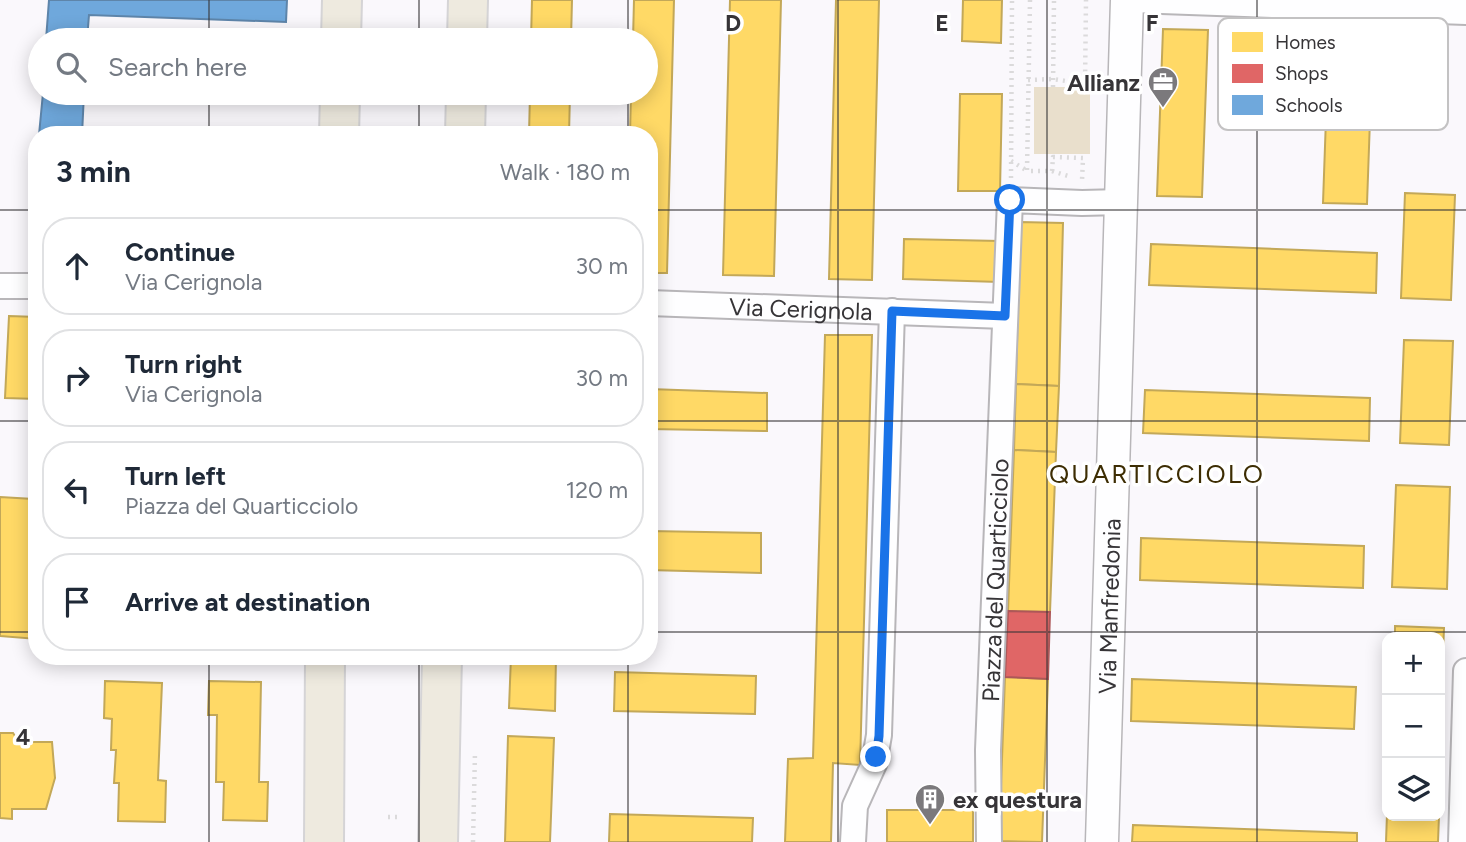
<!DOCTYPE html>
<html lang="en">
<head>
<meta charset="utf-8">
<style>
  :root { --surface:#fff; --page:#f2f2f3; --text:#1f2937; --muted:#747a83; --line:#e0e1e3 }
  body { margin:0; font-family:Figtree,sans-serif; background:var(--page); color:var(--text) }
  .controls { position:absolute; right:21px; bottom:21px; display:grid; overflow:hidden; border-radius:14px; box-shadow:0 4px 18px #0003 }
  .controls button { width:63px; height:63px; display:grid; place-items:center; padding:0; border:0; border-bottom:2px solid var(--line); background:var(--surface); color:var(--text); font:35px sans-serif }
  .stop { position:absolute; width:21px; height:21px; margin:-16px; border:5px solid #1a73e8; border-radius:50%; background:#fff }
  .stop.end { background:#1a73e8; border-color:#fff; box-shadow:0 2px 7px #0008 }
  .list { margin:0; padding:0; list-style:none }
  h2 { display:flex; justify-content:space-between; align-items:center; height:91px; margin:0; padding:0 28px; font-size:30px }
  h2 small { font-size:23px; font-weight:400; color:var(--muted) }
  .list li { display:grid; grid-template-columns:46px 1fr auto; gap:21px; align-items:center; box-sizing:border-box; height:98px; margin:0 14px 14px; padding:0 14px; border:2px solid var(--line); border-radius:28px }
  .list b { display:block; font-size:26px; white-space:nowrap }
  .list p { margin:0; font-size:23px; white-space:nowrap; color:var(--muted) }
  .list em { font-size:23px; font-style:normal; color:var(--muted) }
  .icon { flex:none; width:38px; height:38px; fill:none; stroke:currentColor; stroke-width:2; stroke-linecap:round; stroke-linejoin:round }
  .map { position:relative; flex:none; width:1466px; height:842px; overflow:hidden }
  .search { position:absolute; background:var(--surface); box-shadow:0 4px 18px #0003; left:28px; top:28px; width:630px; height:77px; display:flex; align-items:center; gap:18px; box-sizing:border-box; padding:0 24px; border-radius:38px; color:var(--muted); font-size:26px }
  .panel { position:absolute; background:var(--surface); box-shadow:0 4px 18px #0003; left:28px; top:126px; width:630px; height:539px; border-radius:28px }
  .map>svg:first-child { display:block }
</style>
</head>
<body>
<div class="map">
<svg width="1466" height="842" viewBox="0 0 1466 842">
  <rect width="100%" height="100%" fill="#faf8fc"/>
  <rect fill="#e9dfcc" x="1034" y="87" width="56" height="67"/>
  <g fill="#ffd966" stroke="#c3a858" stroke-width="2">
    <path d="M532 0H572L571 40H531Z"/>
    <path d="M634 0H674L667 273H649V135H630L631 93H646V40H633Z"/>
    <path d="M730 0H781L774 276 723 275Z"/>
    <path d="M836 0H879L872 280 829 279Z"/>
    <path d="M963 0H1002L1001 43 962 41Z"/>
    <path d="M1163 29 1208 30 1202 197 1157 196Z"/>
    <path d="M1329 33 1373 35 1367 204 1323 203Z"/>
    <path d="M530 93H570L569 135H529Z"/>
    <path d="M960 94H1002L1000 191H958Z"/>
    <path d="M1405 193 1455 195 1451 300 1401 298Z"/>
    <path d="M1020 222 1063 223 1059 386 1016 384Z"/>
    <path d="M904 239 1000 241 999 282 903 279Z"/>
    <path d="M1151 244 1377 253 1376 293 1149 285Z"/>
    <path d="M9 316 37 317V399L5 398Z"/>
    <path d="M825 335H872L860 765 833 763 831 842H785L788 759 813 758Z"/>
    <path d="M1404 340 1453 341 1449 445 1400 443Z"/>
    <path d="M1016 384 1059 386 1056 452 1014 450Z"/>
    <path d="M649 389 767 393V431L649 429Z"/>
    <path d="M1145 390 1370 398 1369 441 1143 433Z"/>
    <path d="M1014 450 1056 452 1050 612 1008 611Z"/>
    <path d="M1396 485 1450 487 1447 589 1392 587Z"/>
    <path d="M0 497 33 499 30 534H37V639L0 636Z"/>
    <path d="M649 531 761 533V573L649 570Z"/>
    <path d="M1141 538 1364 546 1363 588 1140 580Z"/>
    <path d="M1395 626 1444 628 1440 730V637H1395Z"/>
    <path d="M511 656H556L555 711 509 708Z"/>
    <path d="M615 672 756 676 755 714 614 711Z"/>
    <path d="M1005 677 1048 679 1042 842 999 841Z"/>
    <path d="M1132 679 1356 687 1354 729 1131 721Z"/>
    <path d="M105 681 162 683 158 780 166 781 165 822 118 821 119 783H114L116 750H111L112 719 104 718Z"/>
    <path d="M209 681 261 682 259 782H268L267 821 223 820 224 782H216L217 715H208Z"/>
    <path d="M0 733H13L19 742H52L55 778 46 809H12V819L0 818Z"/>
    <path d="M508 736 554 738 550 842H505Z"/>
    <rect x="887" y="810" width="86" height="32"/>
    <path d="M610 814 753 818 752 842H609Z"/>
    <path d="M1387 814 1439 816 1438 842H1386Z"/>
    <path d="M1133 825 1357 833V842H1132Z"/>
  </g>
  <path fill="#e06666" stroke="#ad5758" stroke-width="2" d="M1008 611 1050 612 1048 679 1005 677Z"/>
  <g fill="#6fa8dc" stroke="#5e85aa" stroke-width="2">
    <path d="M49 0H287L286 22 89 15 87 40H46Z"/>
    <path d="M43 93H84L82 135H39Z"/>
  </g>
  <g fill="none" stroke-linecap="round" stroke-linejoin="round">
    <g stroke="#b8b6b9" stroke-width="28">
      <g id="minor">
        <path d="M1134 0 1466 12"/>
        <path d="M0 286H37"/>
        <path id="s1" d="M649 303 1005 316"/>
        <path d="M853 842 855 806 874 764 879 735 892 311"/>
        <path id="s2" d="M989 842 988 750 1010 200 1082 203 1121 202"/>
        <path d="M1461 842 1466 671"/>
      </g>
    </g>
    <g stroke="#b8b6b9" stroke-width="35">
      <g id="tertiary">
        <path id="s3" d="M1102 842 1127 0"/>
      </g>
    </g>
    <g stroke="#d5d4d6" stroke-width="42">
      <g id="primary">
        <path d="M341 40 342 0"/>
        <path d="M467 40 468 0"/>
        <path d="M339 135 340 93"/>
        <path d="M465 135 466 93"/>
        <path d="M324 842 325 656"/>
        <path d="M438 842 442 656"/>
      </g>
    </g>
    <g stroke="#dbdadb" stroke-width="4.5" stroke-dasharray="2 5" stroke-linecap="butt">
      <path d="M1030 0 1027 171H1052L1053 157 1083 158 1082 181"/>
      <path d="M1028 80 1053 79 1085 84 1086 0"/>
      <path d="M1053 87 1054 0"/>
      <path d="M1011 161 1026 170"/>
      <path d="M1052 171 1068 176"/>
      <path d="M1011 178 1012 0"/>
      <path d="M388 817H397"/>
      <path d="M473 842 475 752"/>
    </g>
    <use href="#minor" stroke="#fefeff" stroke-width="24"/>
    <use href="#tertiary" stroke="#fefeff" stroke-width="32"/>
    <use href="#primary" stroke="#eeeadf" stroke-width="38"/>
  </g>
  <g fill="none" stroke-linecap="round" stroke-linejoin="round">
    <path stroke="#1a73e8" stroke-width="9" d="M876 757 879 736 892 311 1005 316 1010 200"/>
  </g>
  <path fill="none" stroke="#363437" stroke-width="2" stroke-opacity="0.55" d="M209 0V40M419 0V40M628 0V40M838 0V842M1047 0V842M1257 0V842M209 93V135M419 93V135M628 93V135M0 210H37M649 210H1466M0 421H37M649 421H1466M0 632H37M649 632H1466M209 656V842M419 656V842M628 656V842"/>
  <defs>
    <g id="office-pin" transform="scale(1.575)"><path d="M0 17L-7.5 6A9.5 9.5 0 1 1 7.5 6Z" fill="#7b797c" stroke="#fff"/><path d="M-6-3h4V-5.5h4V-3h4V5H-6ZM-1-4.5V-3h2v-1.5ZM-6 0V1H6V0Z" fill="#fff"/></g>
    <g id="building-pin" transform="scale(1.575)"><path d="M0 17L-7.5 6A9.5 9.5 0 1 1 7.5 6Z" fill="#7b797c" stroke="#fff"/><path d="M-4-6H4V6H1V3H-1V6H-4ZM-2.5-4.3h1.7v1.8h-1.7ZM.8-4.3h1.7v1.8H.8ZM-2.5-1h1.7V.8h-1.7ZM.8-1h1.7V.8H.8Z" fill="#fff"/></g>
  </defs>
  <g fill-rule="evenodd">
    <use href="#office-pin" x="1163" y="82"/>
    <use href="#building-pin" x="930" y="799"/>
  </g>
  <g text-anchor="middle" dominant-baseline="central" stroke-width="7" stroke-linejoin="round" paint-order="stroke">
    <g font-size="24" font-weight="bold" fill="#363437" stroke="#fff" text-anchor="end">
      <text x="1140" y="82">Allianz</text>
      <text x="953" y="799" text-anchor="start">ex questura</text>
    </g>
    <g font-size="24" fill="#363437" stroke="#fff">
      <text stroke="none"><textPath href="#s1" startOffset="152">Via Cerignola</textPath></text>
      <text stroke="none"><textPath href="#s2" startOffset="262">Piazza del Quarticciolo</textPath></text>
      <text stroke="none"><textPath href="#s3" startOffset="236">Via Manfredonia</textPath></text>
    </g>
    <g font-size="26" letter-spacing="2" fill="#3d2d03" stroke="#fff">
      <text x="1157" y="474">QUARTICCIOLO</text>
    </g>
  </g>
  <rect x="1218" y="18" width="230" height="112" rx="10" fill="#fff" stroke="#c3c2c3" stroke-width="2"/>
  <rect x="1232" y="32" width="31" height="20" fill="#ffd966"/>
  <rect x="1232" y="64" width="31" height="19" fill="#e06666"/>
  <rect x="1232" y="95" width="31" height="20" fill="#6fa8dc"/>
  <g font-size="19" fill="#363437">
    <text x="1275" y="49">Homes</text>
    <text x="1275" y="80">Shops</text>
    <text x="1275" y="112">Schools</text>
  </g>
  <g font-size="23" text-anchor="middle" font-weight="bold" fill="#363437" stroke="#fff" stroke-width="7" stroke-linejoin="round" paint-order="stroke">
    <text x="733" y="31">D</text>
    <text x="942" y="31">E</text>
    <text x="1152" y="31">F</text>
    <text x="23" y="745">4</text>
  </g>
</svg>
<div class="controls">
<button>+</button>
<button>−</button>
<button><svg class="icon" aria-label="layers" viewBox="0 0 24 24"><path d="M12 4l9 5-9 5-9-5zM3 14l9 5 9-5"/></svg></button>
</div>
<div class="stop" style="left:1010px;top:200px"></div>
<div class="stop end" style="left:876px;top:757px"></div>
<div class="search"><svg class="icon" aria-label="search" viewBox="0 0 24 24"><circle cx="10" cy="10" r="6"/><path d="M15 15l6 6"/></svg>Search here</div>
<section class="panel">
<h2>3 min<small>Walk · 180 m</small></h2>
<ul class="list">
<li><svg class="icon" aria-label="ahead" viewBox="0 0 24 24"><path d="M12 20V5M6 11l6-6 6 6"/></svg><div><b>Continue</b><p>Via Cerignola</p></div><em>30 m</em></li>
<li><svg class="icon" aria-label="right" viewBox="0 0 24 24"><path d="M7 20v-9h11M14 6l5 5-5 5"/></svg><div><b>Turn right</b><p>Via Cerignola</p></div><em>30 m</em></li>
<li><svg class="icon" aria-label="left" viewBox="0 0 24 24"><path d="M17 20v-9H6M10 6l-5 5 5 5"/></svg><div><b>Turn left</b><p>Piazza del Quarticciolo</p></div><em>120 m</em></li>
<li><svg class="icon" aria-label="arrive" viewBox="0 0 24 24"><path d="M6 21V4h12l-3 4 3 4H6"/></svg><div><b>Arrive at destination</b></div></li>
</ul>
</section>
</div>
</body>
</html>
